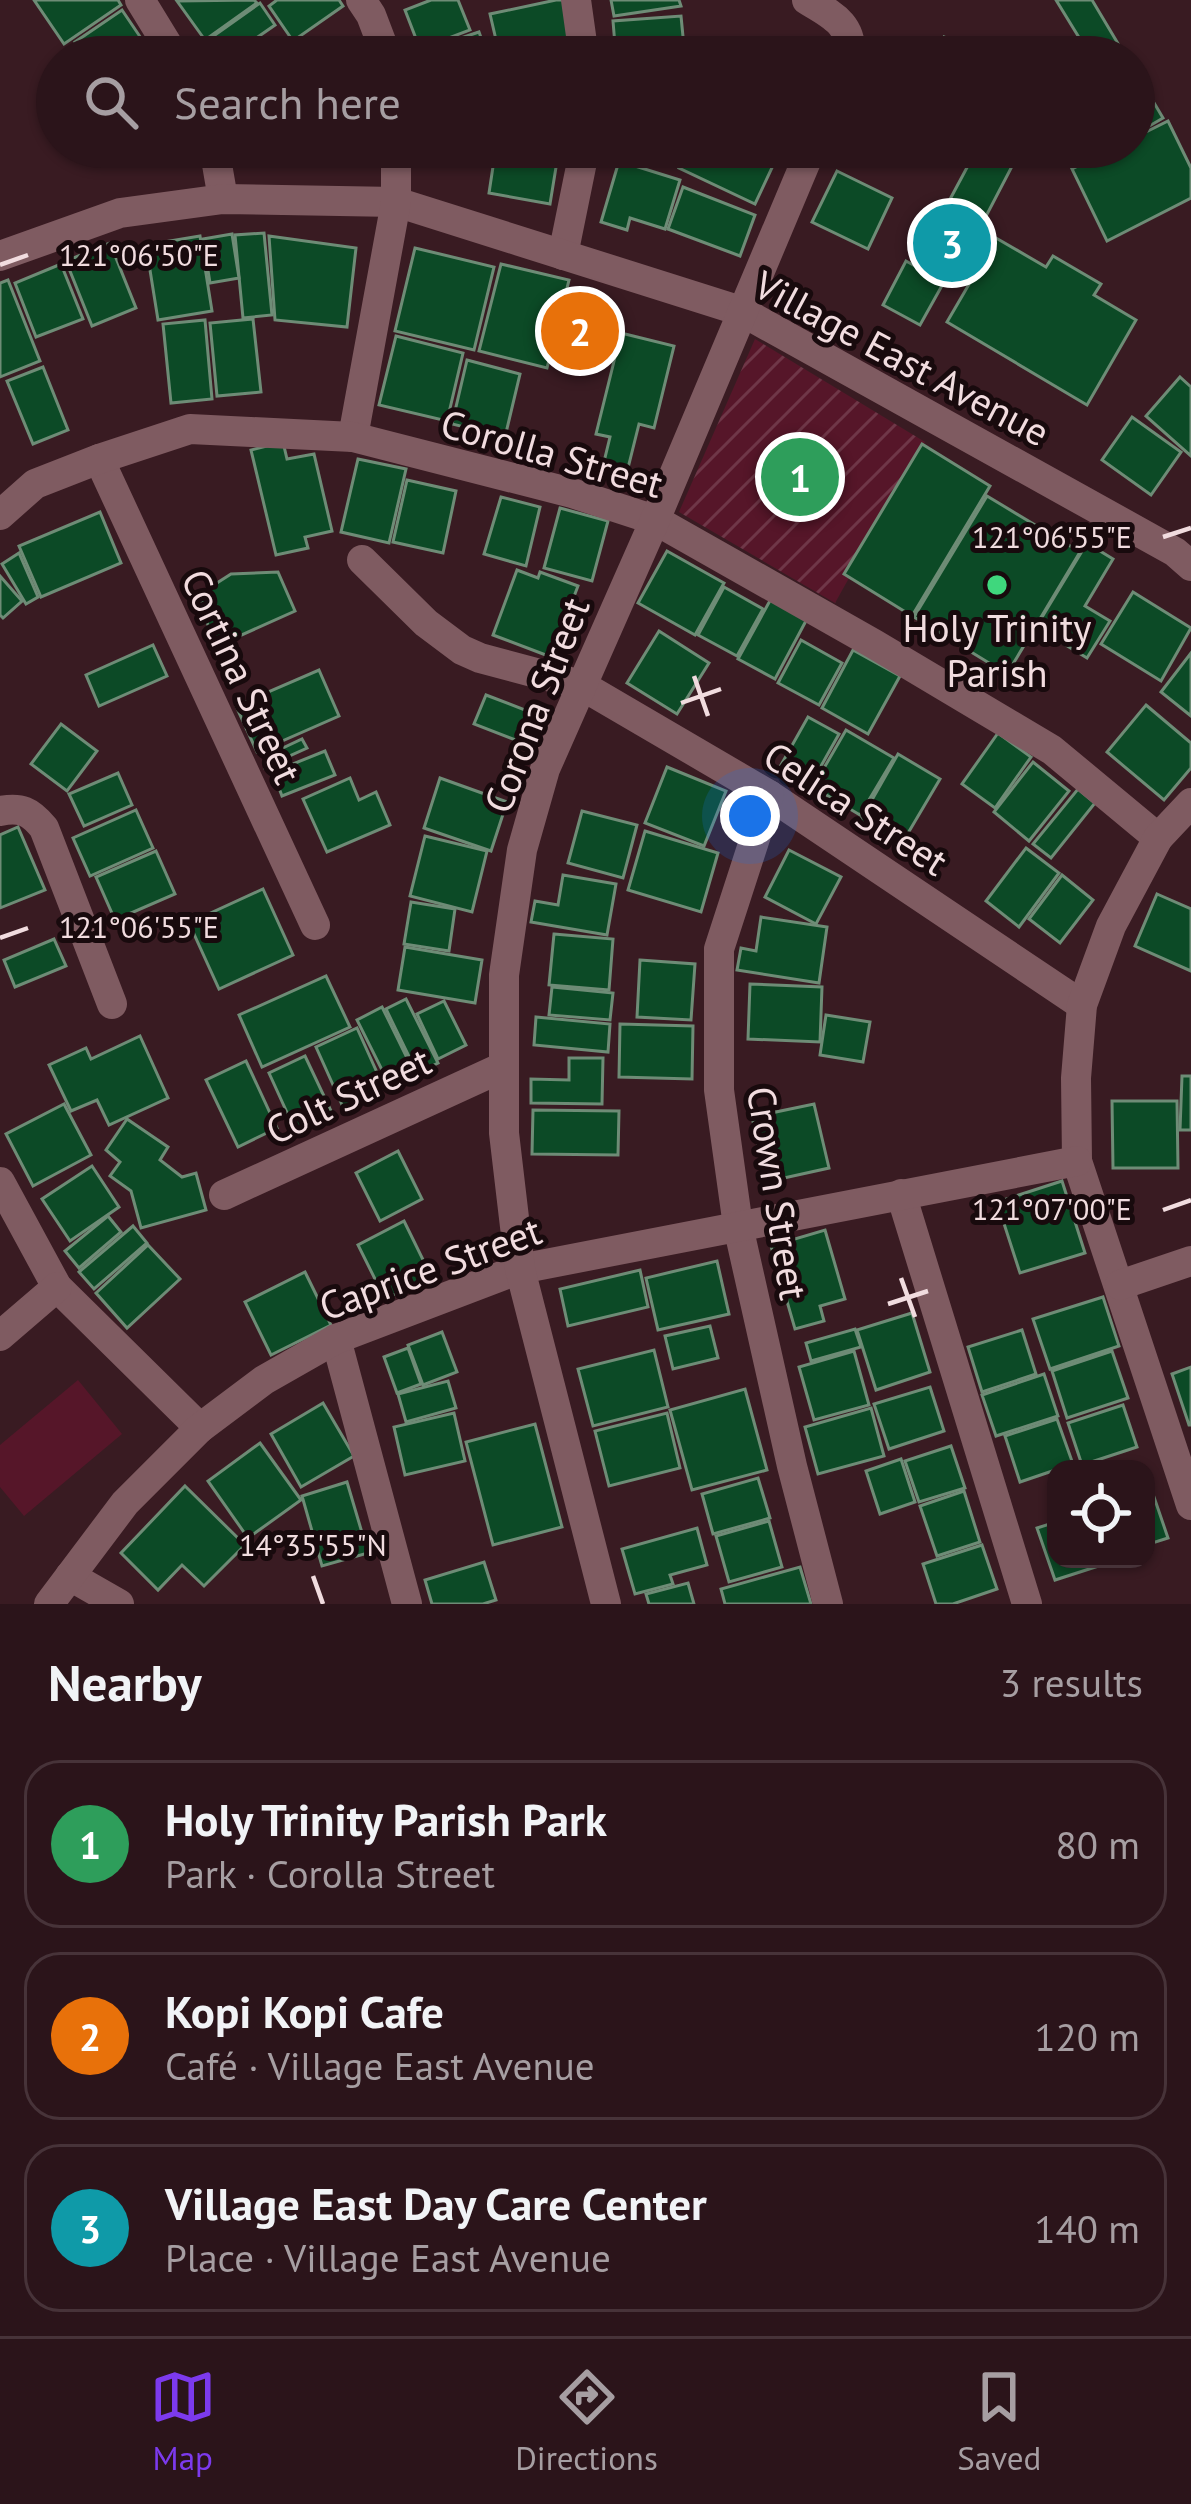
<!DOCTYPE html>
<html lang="en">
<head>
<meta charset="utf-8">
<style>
  :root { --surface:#2b141a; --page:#331d23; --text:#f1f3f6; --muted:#a69ea2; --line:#473339; --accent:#7c3aed }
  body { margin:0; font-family:"PT Sans",sans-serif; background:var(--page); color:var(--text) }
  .controls { position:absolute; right:36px; bottom:36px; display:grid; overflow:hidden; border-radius:24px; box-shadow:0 3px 9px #0004 }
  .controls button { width:108px; height:108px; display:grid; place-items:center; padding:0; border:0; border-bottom:3px solid var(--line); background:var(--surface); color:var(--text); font:60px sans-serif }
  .you { position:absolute; left:750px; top:816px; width:42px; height:42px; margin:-30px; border:9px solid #fff; border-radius:50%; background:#1a73e8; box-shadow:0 0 0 18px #1a73e833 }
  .badge { display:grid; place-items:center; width:78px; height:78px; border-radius:50%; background:var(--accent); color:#fff; font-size:39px; font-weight:700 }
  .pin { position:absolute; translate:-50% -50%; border:6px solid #fff; box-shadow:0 3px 12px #0006 }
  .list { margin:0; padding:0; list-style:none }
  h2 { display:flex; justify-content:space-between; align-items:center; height:156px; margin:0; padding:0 48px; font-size:51px }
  h2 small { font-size:39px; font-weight:400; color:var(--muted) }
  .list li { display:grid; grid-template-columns:78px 1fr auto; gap:36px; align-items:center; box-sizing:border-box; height:168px; margin:0 24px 24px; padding:0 24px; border:3px solid var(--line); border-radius:36px }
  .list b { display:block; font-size:45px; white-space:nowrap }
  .list p { margin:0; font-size:39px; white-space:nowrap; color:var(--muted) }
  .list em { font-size:39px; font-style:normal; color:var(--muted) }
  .icon { flex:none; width:66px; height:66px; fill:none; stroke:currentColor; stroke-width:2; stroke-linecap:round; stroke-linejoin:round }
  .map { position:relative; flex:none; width:1191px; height:1604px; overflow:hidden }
  .search { position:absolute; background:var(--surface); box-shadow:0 3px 9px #0004; left:36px; right:36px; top:36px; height:132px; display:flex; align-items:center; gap:30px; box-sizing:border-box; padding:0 42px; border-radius:66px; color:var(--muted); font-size:45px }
  .sheet { height:732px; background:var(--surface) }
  nav { display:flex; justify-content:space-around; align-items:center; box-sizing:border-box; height:168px; border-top:3px solid var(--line); background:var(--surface); font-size:33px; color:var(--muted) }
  nav a { display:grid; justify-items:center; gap:6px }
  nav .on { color:var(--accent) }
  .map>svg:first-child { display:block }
</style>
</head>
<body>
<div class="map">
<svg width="1191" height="1604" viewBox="0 0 1191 1604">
  <defs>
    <pattern id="garden-furrows" width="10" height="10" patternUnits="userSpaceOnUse" patternTransform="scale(3)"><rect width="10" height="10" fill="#561629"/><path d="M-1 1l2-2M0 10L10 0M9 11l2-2" fill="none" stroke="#6f3748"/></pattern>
  </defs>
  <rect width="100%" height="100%" fill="#391b22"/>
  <path fill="url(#garden-furrows)" d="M755 339 925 442 835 603 679 512Z"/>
  <path fill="#561629" d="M78 1380 122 1434 24 1516 0 1487V1445Z"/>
  <g fill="#0c4a26" stroke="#6e8c76" stroke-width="3">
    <path d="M34 0H118L121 5 64 44Z"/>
    <path d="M254 0 257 3 205 40 177 1Z"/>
    <path d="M277 0H339L343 6 293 41 269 6Z"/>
    <path d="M431 0H458L470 30 420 49 405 10Z"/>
    <path d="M556 0H565L575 46 525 57H500L490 14Z"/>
    <path d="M611 0H679L681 6 614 16Z"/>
    <path d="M1056 0H1092L1126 57H1091Z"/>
    <path d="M260 3 275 25 229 57H205L198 47Z"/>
    <path d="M122 10 145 44 126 57H85L75 42Z"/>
    <path d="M681 16 685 57H616L613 21Z"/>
    <path d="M479 32 488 57H414L413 54Z"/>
    <path d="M944 37 971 48 967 57H874L881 40 899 48 902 40 921 48 925 40 940 46Z"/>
    <path d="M1134 69 1163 118 1134 135Z"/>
    <path d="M1168 121 1191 168V198L1107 241 1072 169 1116 147H1134V138Z"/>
    <path d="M496 147 558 155 550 204 489 193Z"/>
    <path d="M690 147H755L777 157 755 204 679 168Z"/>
    <path d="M978 147H1022L983 222 948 203Z"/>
    <path d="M619 161 680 180 665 229 630 218 627 230 601 222Z"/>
    <path d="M837 171 892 198 868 249 812 222Z"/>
    <path d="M683 187 755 215 740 256 668 229Z"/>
    <path d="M951 211 979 228 952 275 924 259Z"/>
    <path d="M264 233 272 315 243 318 235 235Z"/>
    <path d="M232 234 239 278 210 283 203 239Z"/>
    <path d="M200 236 212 311 158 320 146 245Z"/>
    <path d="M269 236 356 248 347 327 275 320Z"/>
    <path d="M996 238 1046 267 1053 256 1101 284 1094 295 1136 320 1087 405 947 322Z"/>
    <path d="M110 243 136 308 92 326 66 261Z"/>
    <path d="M415 248 494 267 474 350 395 331Z"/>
    <path d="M906 261 944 282 920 325 883 305Z"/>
    <path d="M61 264 83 319 36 337 15 283Z"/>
    <path d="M501 264 569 280 547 368 479 351Z"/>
    <path d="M8 280 40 361 0 377V283Z"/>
    <path d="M567 299 588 304 573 365 552 360Z"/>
    <path d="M253 319 261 392 217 396 210 323Z"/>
    <path d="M205 320 212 399 171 403 163 324Z"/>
    <path d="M621 333 674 346 654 428 639 424 627 472 603 466 610 437 596 434Z"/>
    <path d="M396 336 463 353 447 421 379 405Z"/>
    <path d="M467 360 520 374 505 437 452 424Z"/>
    <path d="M43 367 68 430 33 444 7 381Z"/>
    <path d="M1180 377 1191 387V456L1146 416Z"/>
    <path d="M1132 417 1181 452 1151 495 1102 460Z"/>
    <path d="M283 442 287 459 314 454 332 531 305 537 308 548 276 555 251 450Z"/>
    <path d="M922 444 990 486 912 616 844 574Z"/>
    <path d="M358 459 406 469 389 543 341 532Z"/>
    <path d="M407 480 456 491 443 553 393 542Z"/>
    <path d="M987 496 1080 552 1007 674 914 617Z"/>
    <path d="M501 497 540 507 526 566 484 554Z"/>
    <path d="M560 508 608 521 592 581 544 568Z"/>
    <path d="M100 512 121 563 41 597 19 546Z"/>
    <path d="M1087 543 1113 559 1085 606 1110 621 1087 658 1036 627Z"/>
    <path d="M667 551 724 583 695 635 638 603Z"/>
    <path d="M19 553 38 597 26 604 2 564Z"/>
    <path d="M517 570 538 578 540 572 578 586 551 657 493 635Z"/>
    <path d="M278 572 295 611 217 646 200 606 206 590 231 574Z"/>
    <path d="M0 576 22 601 3 618 0 615Z"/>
    <path d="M724 587 763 609 737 656 698 635Z"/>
    <path d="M1133 592 1191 628 1161 681 1101 644Z"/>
    <path d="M772 597 808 617 775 679 738 659Z"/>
    <path d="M659 631 709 663 677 714 627 683Z"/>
    <path d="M801 640 842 663 819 705 778 683Z"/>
    <path d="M153 645 167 676 99 706 86 675Z"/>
    <path d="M853 650 900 676 868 734 822 708Z"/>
    <path d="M1191 653V716L1161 692Z"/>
    <path d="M319 670 339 716 257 752 236 706Z"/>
    <path d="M486 695 538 715 526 744 474 724Z"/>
    <path d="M1146 705 1191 743V768L1164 800 1107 752Z"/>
    <path d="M808 717 839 734 812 782 781 765Z"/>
    <path d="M61 724 97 751 67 791 31 764Z"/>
    <path d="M846 730 894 758 860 815 813 787Z"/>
    <path d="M998 733 1031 757 995 808 962 784Z"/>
    <path d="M302 739 307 748 265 767 266 756Z"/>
    <path d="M325 751 335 775 282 796 273 772Z"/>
    <path d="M898 754 940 779 901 845 860 821Z"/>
    <path d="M1033 762 1069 791 1029 841 994 812Z"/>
    <path d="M667 767 726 791 704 846 645 823Z"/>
    <path d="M118 773 132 805 84 826 69 794Z"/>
    <path d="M350 778 359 800 376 792 390 825 327 852 303 799Z"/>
    <path d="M440 778 507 802 491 851 424 828Z"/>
    <path d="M1078 789 1095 803 1051 858 1033 844Z"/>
    <path d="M136 810 153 848 90 876 73 838Z"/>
    <path d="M582 811 637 825 623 878 568 863Z"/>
    <path d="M18 827 45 890 0 908V835Z"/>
    <path d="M645 831 718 853 701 912 628 890Z"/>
    <path d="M425 836 487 851 472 912 410 896Z"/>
    <path d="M1026 848 1059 873 1019 927 986 901Z"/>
    <path d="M789 850 841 877 816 924 765 897Z"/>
    <path d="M156 851 175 894 115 920 96 877Z"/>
    <path d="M563 875 616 884 607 935 531 922 535 901 558 905Z"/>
    <path d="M1062 875 1093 900 1060 943 1029 919Z"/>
    <path d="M263 889 293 955 219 989 189 923Z"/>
    <path d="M1157 894 1191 909V971L1135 946Z"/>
    <path d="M411 902 455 909 449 951 404 944Z"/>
    <path d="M761 917 827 927 819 983 737 970 741 948 756 951Z"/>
    <path d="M554 934 613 939 609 990 549 985Z"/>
    <path d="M54 939 66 966 15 987 4 960Z"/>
    <path d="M405 947 482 960 475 1003 398 990Z"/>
    <path d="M640 960 695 964 691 1020 637 1017Z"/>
    <path d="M326 976 350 1027 262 1067 239 1015Z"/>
    <path d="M750 984 822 987 820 1042 748 1039Z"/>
    <path d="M552 987 613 993 610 1020 549 1015Z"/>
    <path d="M406 999 438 1063 417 1073 386 1009Z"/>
    <path d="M444 1001 466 1045 438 1059 417 1014Z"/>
    <path d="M382 1007 414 1072 389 1084 357 1020Z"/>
    <path d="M826 1015 870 1022 863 1062 820 1055Z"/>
    <path d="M536 1017 610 1024 608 1052 534 1045Z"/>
    <path d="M620 1024 693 1026 692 1079 619 1077Z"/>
    <path d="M357 1028 384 1088 343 1107 316 1047Z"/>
    <path d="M140 1036 168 1098 109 1125 97 1100 71 1111 49 1065 86 1048 91 1059Z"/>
    <path d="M305 1056 332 1113 295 1130 269 1073Z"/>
    <path d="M569 1058H603L602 1104 531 1103V1079L569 1080Z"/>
    <path d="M246 1061 277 1128 238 1147 206 1080Z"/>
    <path d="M1182 1076H1191V1130H1180Z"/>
    <path d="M1112 1101H1177L1178 1168H1113Z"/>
    <path d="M64 1104 91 1155 33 1186 6 1134Z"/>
    <path d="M814 1104 829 1168 766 1182 752 1117Z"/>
    <path d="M533 1110 619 1111 618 1155 532 1154Z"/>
    <path d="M127 1119 168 1147 160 1160 182 1177 196 1173 206 1210 141 1228 131 1191 110 1176 120 1162 106 1150Z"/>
    <path d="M398 1151 422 1199 380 1221 356 1173Z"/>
    <path d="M92 1166 119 1207 70 1241 42 1199Z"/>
    <path d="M1062 1181 1085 1253 1020 1273 997 1202Z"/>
    <path d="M108 1216 121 1232 79 1268 65 1251Z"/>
    <path d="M404 1221 431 1276 385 1299 358 1245Z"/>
    <path d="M133 1226 147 1243 94 1289 79 1272Z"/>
    <path d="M825 1230 845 1299 820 1306 824 1321 795 1329 771 1246Z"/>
    <path d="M148 1245 180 1279 127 1328 96 1293Z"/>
    <path d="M717 1261 729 1314 658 1330 646 1278Z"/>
    <path d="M640 1270 648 1307 568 1326 560 1289Z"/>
    <path d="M305 1272 331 1325 271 1355 245 1302Z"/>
    <path d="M1103 1297 1119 1346 1050 1369 1033 1319Z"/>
    <path d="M912 1313 930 1372 876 1390 857 1330Z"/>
    <path d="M710 1326 718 1358 673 1369 665 1336Z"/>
    <path d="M855 1329 861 1347 811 1361 806 1343Z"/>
    <path d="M1022 1330 1036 1374 982 1392 968 1347Z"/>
    <path d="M442 1332 457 1372 423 1385 408 1345Z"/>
    <path d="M408 1348 421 1384 397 1393 384 1357Z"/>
    <path d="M654 1350 668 1407 593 1426 578 1369Z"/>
    <path d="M854 1351 869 1405 814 1420 799 1367Z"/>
    <path d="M1112 1351 1128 1398 1067 1418 1052 1371Z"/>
    <path d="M1191 1367V1425H1189L1172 1374Z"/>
    <path d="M1044 1374 1058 1416 996 1436 982 1395Z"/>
    <path d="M448 1381 456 1408 406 1422 398 1394Z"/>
    <path d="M930 1387 944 1431 889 1449 874 1404Z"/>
    <path d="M745 1389 767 1470 692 1490 670 1410Z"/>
    <path d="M323 1403 354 1456 301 1487 271 1434Z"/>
    <path d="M1123 1405 1137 1447 1082 1465 1068 1423Z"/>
    <path d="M871 1408 884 1456 818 1474 805 1427Z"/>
    <path d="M454 1413 465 1461 405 1475 394 1427Z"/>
    <path d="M667 1413 680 1468 609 1486 595 1431Z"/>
    <path d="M1057 1419 1073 1464 1020 1482 1005 1436Z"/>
    <path d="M535 1424 562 1527 493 1545 466 1442Z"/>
    <path d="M260 1443 301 1500 248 1538 208 1481Z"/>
    <path d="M951 1446 965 1488 919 1502 905 1461Z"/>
    <path d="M901 1459 915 1502 880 1514 866 1471Z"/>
    <path d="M758 1478 770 1518 713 1534 702 1494Z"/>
    <path d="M347 1482 368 1553 322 1566 302 1496Z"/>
    <path d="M185 1486 245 1545 204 1586 182 1565 158 1590 121 1553Z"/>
    <path d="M964 1491 980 1542 937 1556 920 1506Z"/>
    <path d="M1154 1497 1168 1538 1146 1545V1499Z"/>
    <path d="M769 1521 782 1567 729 1582 716 1536Z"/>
    <path d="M1056 1522V1559H1110L1111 1562 1055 1580 1037 1528Z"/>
    <path d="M697 1528 707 1565 670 1575 673 1584 635 1594 622 1549Z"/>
    <path d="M982 1545 997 1589 953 1604H936L923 1564Z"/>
    <path d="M484 1562 496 1600 483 1604H432L425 1580Z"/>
    <path d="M800 1567 811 1604H725L721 1589Z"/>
    <path d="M688 1583 694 1604H649L646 1594Z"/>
  </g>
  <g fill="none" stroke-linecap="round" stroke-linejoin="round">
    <g stroke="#7f5b61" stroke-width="30">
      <path d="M140 0 175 57"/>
      <path d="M361 0 371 15 387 57"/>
      <path d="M576 0 584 57"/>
      <path d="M807 0C832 15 853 24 850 57"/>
      <path d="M214 147 223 199"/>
      <path d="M563 255 585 147"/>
      <path d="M0 256 120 213 223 199 396 202 741 311 1175 552 1191 566"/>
      <path d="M353 437 396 202V147"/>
      <path d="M99 459 315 925"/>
      <path d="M0 515 35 484 99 459 190 429 353 437 572 493 655 520 874 644 1052 750 1158 838"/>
      <path d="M362 560 426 623 462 650 480 658 581 685 769 795 1082 1005"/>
      <path d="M769 795 719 949V1090L738 1226 792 1466 828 1604"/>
      <path d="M1191 803 1158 838 1111 926 1082 1005 1076 1078 1077 1161 1191 1505"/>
      <path d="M0 811C21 807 30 811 44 828L112 1004"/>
      <path d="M0 1182 57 1287 200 1428"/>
      <path d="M901 1194 1027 1604"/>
      <path d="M224 1195 503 1067"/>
      <path d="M1120 1285 1191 1261"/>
      <path d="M0 1336 57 1287"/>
      <path d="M336 1339 407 1604"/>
      <path d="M70 1576 119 1604"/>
      <path d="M49 1604 125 1503 200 1428 264 1380 336 1339 520 1269 1077 1161"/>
      <path d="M606 1604 520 1269 504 1133V975L522 850 545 769 655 520 812 147"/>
    </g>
  </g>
  <path fill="none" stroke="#f1dcdf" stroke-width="4.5" d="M0 265 28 255M1163 537 1191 528M694 676 708 716M681 703 721 689M0 938 28 928M1163 1210 1191 1200M901 1278 915 1317M888 1304 928 1291M313 1576 323 1604"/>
  <circle fill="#3fd77d" stroke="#180a0d" stroke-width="4.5" cx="997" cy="585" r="12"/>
  <g text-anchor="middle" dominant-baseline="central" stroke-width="10" stroke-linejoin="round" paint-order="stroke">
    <g font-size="39" fill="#f1dcdf" stroke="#180a0d">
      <text transform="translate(902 358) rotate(28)">Village East Avenue</text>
      <text transform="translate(552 453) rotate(16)">Corolla Street</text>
      <text transform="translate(242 676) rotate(65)">Cortina Street</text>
      <text transform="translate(536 705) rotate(-69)">Corona Street</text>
      <text transform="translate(856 808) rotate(33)">Celica Street</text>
      <text transform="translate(348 1095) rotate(-25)">Colt Street</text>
      <text transform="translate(778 1193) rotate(81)">Crown Street</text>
      <text transform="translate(430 1268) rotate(-20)">Caprice Street</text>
    </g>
    <g font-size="39" fill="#f1dcdf" stroke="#180a0d">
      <text x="997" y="627">Holy Trinity<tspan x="997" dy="45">Parish</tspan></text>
    </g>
  </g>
  <g font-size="30" text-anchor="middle" fill="#f1dcdf" stroke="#180a0d" stroke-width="10" stroke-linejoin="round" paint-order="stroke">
    <text x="139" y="266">121°06'50"E</text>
    <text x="1052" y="548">121°06'55"E</text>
    <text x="139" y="938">121°06'55"E</text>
    <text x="1052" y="1220">121°07'00"E</text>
    <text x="313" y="1556">14°35'55"N</text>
  </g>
</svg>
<div class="controls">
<button><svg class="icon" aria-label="locate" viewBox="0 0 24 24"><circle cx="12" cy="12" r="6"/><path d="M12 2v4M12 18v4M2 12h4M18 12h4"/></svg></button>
</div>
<div class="you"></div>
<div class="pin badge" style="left:800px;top:477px;background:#2e9e5b">1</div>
<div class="pin badge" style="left:580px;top:331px;background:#e8710a">2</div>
<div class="pin badge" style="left:952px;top:243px;background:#0f9aa8">3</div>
<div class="search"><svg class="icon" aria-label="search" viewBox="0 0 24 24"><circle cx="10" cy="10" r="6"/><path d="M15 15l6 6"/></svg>Search here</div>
</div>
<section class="sheet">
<h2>Nearby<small>3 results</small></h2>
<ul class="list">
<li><span class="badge" style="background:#2e9e5b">1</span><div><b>Holy Trinity Parish Park</b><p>Park · Corolla Street</p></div><em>80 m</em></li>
<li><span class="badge" style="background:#e8710a">2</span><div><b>Kopi Kopi Cafe</b><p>Café · Village East Avenue</p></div><em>120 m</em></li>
<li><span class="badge" style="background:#0f9aa8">3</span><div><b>Village East Day Care Center</b><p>Place · Village East Avenue</p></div><em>140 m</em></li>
</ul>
</section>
<nav>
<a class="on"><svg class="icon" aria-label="map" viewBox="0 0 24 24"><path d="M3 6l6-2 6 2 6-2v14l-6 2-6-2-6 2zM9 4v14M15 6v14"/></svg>Map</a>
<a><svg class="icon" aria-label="directions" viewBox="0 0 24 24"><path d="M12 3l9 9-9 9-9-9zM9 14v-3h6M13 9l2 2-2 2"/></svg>Directions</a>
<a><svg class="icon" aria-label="saved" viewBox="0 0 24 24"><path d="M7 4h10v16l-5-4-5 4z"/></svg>Saved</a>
</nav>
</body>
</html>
